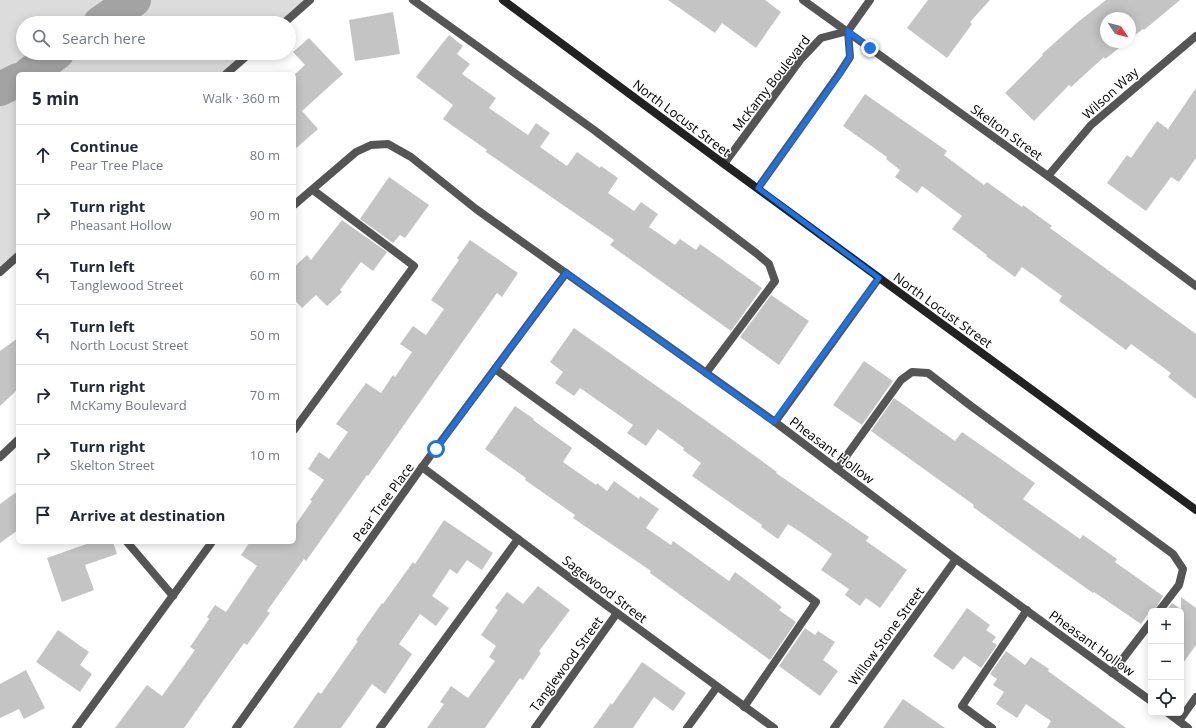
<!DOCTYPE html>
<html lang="en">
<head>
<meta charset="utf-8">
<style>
  :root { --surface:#fff; --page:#f2f2f3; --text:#1f2937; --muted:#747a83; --line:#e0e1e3 }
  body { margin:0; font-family:"Open Sans",sans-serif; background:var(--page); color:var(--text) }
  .controls { position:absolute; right:12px; bottom:12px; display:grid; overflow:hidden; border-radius:6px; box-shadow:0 2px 10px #0003 }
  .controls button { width:36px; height:36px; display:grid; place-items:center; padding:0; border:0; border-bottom:1px solid var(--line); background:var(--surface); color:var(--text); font:20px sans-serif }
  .compass { position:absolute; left:1100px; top:12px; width:36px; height:36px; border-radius:50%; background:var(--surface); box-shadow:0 2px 10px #0003; rotate:125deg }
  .stop { position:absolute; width:12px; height:12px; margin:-9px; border:3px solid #1a73e8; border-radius:50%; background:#fff }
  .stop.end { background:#1a73e8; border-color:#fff; box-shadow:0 1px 4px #0008 }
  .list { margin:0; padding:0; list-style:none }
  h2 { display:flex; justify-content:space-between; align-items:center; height:52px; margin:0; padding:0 16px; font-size:17px }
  h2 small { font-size:13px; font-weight:400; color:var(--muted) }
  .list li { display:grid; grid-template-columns:26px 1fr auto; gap:12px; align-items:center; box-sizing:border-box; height:60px; padding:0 16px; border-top:1px solid var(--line) }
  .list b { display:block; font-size:15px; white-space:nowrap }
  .list p { margin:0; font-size:13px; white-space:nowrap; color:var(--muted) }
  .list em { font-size:13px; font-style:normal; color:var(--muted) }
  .icon { flex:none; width:22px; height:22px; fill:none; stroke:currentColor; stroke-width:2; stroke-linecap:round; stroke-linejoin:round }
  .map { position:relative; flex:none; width:1196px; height:728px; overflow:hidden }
  .search { position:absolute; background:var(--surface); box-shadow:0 2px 10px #0003; left:16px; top:16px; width:280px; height:44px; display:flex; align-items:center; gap:10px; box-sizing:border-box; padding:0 14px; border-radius:22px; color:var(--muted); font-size:15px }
  .panel { position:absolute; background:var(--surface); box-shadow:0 2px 10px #0003; left:16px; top:72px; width:280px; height:472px; border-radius:6px }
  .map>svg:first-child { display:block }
</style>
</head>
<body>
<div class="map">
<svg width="1196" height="728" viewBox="0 0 1196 728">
  <rect width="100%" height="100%" fill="#fff"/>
  <path fill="#dcdcdc" d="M0 0H308L281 23H23V53H247L222 74H18V251L0 266Z"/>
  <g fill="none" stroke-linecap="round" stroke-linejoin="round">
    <g stroke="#a3a3a3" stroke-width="34">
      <path d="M100 23 134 0"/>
      <path d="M29 74 57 53"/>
      <path d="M0 89 18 80"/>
    </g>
  </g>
  <g fill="#c4c4c4">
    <path d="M668 0H765L781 12 756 48 722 23 715 33Z"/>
    <path d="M928 0H990L970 22 972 24 947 58 907 28Z"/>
    <path d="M1106 0H1180L1144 30 1143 29 1130 39V18H1106V42H1127L1105 59 1104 57 1071 87 1069 85 1034 121 1005 93 1043 55 1042 54 1078 22Z"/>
    <path d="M393 12 400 54 355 61 349 20Z"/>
    <path d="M449 35 463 46 457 54 470 64 462 74 496 98 489 108 528 135 536 123 550 133 540 147 567 166 577 152 600 168 601 166 618 178 608 193 634 211 641 202 658 214 649 227 675 245 680 239 696 250 700 244 762 288 731 331 610 245 614 240 486 152 487 150 443 119 453 105 416 77Z"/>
    <path d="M309 38 343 74 302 111 318 129 294 150V75L305 65 293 52Z"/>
    <path d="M1196 88V158L1179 182 1171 177 1146 211 1107 183 1127 155 1131 158 1157 121 1168 129Z"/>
    <path d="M865 94 947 151 944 155 984 185 987 182 1022 207 1023 205 1052 226 1050 228 1196 334V399L1168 377 1171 373 1131 344 1126 350 1059 301 1062 296 1022 267 1015 277 986 256 987 255 952 229 962 216 922 186 917 193 895 177 900 170 886 159 887 157 843 126Z"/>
    <path d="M389 177 429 205 405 238 400 235 393 243 360 219Z"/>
    <path d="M342 220 387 252 373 271 361 262 340 290 342 292 327 306 316 295 302 308 294 299V267L307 255 311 260Z"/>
    <path d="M470 240 518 273 502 297 497 293 368 476 367 475 306 561 304 559 267 611 270 613 247 645 244 643 184 728H115L147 685 162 696 195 650 190 647 209 619 207 617 215 605 226 612 257 566 241 555 250 542H294V527L312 501 310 500 324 480 308 469 319 452 329 459 348 432 336 424 366 383 381 393 393 375 395 377 412 352 400 344 413 326 426 335 444 309 431 300 459 260 457 258Z"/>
    <path d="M771 295 809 321 779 365 740 337Z"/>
    <path d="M574 328 705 420 777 472 776 473 869 537 866 541 907 570 880 608 866 598 860 606 845 595 849 589 821 570 832 554 805 535 788 524 778 539 761 527 762 525 692 476 701 463 683 450 684 448 658 429 646 446 627 433 633 425 580 388 574 396 555 383 563 372 550 362Z"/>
    <path d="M18 338V389L0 406V351Z"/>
    <path d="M864 361 893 381 862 425 833 405Z"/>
    <path d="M894 398 955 441 962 432 1035 483 1023 499 1080 539 1083 535 1117 559 1115 562 1163 596 1154 611H1150L1141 624 1094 592 1093 593 1059 569 973 507 974 505 871 431Z"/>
    <path d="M515 406 534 419 533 420 572 448 563 462 596 485 597 483 607 491 614 481 639 499 640 496 659 509 646 528 671 545 673 541 729 581 735 572 782 607 779 610 796 622 770 660 650 573 651 571 573 518 575 515 525 480 526 478 485 449Z"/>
    <path d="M18 491V530L0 543V504Z"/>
    <path d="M444 520 493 553 482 570 467 560 457 574 450 569 432 596 449 608 436 626 420 614 399 644 412 654 385 694 372 684 341 728H293L318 692 321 694 358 641 356 640 382 603 383 604 413 562 415 564Z"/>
    <path d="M92 542H113L117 554 85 565 94 590 62 602 47 558Z"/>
    <path d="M538 586 570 610 539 651 541 653 523 680 520 678 485 728H427L444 704 440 702 451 686 468 698 495 661 489 657 496 646 481 635 498 610 495 608 507 592 523 604Z"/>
    <path d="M1181 597 1196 608V645L1181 666V611H1166L1172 603 1181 609Z"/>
    <path d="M967 608 990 625 986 630 996 637 992 642 997 645 981 668 964 656 953 670 933 656Z"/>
    <path d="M805 628 815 635 818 631 835 642 823 660 838 671 820 696 779 666Z"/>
    <path d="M58 630 89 652 80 665 92 674 80 692 36 662Z"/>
    <path d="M1006 651 1025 665 1031 657 1049 669 1048 671 1126 728H1047L1051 721 1026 704 1017 718 996 704 1004 692 993 685 997 679 990 674Z"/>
    <path d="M642 662 686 693 673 711 654 697 633 728H593L611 703 612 705Z"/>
    <path d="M26 670 45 708 24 719 19 709 0 718V684Z"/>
    <path d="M903 699 945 728H883Z"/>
  </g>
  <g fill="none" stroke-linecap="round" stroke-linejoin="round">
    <g stroke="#555" stroke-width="8">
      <path d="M413 0 594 130 756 253 769 264 775 281 706 373"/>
      <path d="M284 23 310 0"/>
      <path d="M226 74 250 53"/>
      <path d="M0 272 18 256"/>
      <path d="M495 369 816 602 744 707"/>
      <path d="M294 430 414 266 313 190"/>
      <path d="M837 469 901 380 912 372 928 373 971 406 1173 554 1183 569 1179 585 1159 611"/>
      <path d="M127 542 173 596"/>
      <path d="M1112 673 1151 622"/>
      <path d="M76 728 212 542"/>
      <path d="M380 728 518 539"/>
      <path d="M687 728 717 687"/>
      <path d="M992 728 962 706 1027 610"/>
    </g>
    <g stroke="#555" stroke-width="8">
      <path d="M803 0 1048 176 1196 286"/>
      <path d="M724 164 801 59 821 38 848 31 870 0"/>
      <path d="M1048 176 1091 125 1196 36"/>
      <path d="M758 188 839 74 850 57 848 31"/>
      <path d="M294 205 356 152 371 145 388 144 411 157 476 209 775 422 956 559 1151 701"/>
      <path d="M775 422 879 278"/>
      <path d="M0 457 18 440"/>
      <path d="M422 467 602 602 774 728"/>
      <path d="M1168 713 1188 728"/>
      <path d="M1179 721 1196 697"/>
      <path d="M236 728 422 467 566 273"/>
      <path d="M535 728 617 613"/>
      <path d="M834 728 956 559"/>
    </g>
    <path stroke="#222" stroke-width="8" d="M503 0 724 164 1196 510"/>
  </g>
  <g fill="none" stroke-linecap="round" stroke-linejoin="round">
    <path stroke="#1a73e8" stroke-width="5" d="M436 449 566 273 774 422 879 278 758 188 840 74 850 57 848 31 870 48"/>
  </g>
  <g text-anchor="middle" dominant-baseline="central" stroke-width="3" stroke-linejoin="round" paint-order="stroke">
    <g font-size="13" fill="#000" stroke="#fff">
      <text transform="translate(771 83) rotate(-52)">McKamy Boulevard</text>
      <text transform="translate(1110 93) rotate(-42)">Wilson Way</text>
      <text transform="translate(682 118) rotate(37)">North Locust Street</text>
      <text transform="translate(1007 132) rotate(36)">Skelton Street</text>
      <text transform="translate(943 310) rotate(36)">North Locust Street</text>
      <text transform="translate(832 450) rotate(37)">Pheasant Hollow</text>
      <text transform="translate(383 502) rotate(-54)">Pear Tree Place</text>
      <text transform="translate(605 589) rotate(37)">Sagewood Street</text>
      <text transform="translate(886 636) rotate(-54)">Willow Stone Street</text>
      <text transform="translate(1092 643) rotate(36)">Pheasant Hollow</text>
      <text transform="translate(566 664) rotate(-54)">Tanglewood Street</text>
    </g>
  </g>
</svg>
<div class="controls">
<button>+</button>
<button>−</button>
<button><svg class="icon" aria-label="locate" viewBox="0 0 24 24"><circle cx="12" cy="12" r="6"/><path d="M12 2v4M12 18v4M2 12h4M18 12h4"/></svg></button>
</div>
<svg class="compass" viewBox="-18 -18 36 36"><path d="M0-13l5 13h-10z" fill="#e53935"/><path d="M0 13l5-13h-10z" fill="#747a83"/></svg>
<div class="stop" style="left:436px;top:449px"></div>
<div class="stop end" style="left:870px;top:48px"></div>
<div class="search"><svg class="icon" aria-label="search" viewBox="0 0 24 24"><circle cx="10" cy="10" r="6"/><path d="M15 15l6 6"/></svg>Search here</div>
<section class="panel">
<h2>5 min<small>Walk · 360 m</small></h2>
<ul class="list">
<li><svg class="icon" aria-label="ahead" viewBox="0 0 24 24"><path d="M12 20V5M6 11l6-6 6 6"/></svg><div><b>Continue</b><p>Pear Tree Place</p></div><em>80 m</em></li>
<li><svg class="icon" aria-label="right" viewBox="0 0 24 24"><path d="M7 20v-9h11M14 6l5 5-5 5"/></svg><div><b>Turn right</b><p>Pheasant Hollow</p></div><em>90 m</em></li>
<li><svg class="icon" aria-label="left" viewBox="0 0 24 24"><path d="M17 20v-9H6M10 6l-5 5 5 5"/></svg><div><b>Turn left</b><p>Tanglewood Street</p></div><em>60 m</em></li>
<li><svg class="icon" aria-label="left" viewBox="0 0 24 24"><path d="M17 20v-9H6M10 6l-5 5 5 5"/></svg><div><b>Turn left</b><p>North Locust Street</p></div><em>50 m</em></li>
<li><svg class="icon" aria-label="right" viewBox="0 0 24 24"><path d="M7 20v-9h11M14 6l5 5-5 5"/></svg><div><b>Turn right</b><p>McKamy Boulevard</p></div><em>70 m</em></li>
<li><svg class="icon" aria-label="right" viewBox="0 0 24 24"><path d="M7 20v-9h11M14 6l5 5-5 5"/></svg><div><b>Turn right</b><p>Skelton Street</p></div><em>10 m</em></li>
<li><svg class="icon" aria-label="arrive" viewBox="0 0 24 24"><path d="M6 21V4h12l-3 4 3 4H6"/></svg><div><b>Arrive at destination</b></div></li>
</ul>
</section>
</div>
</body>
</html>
